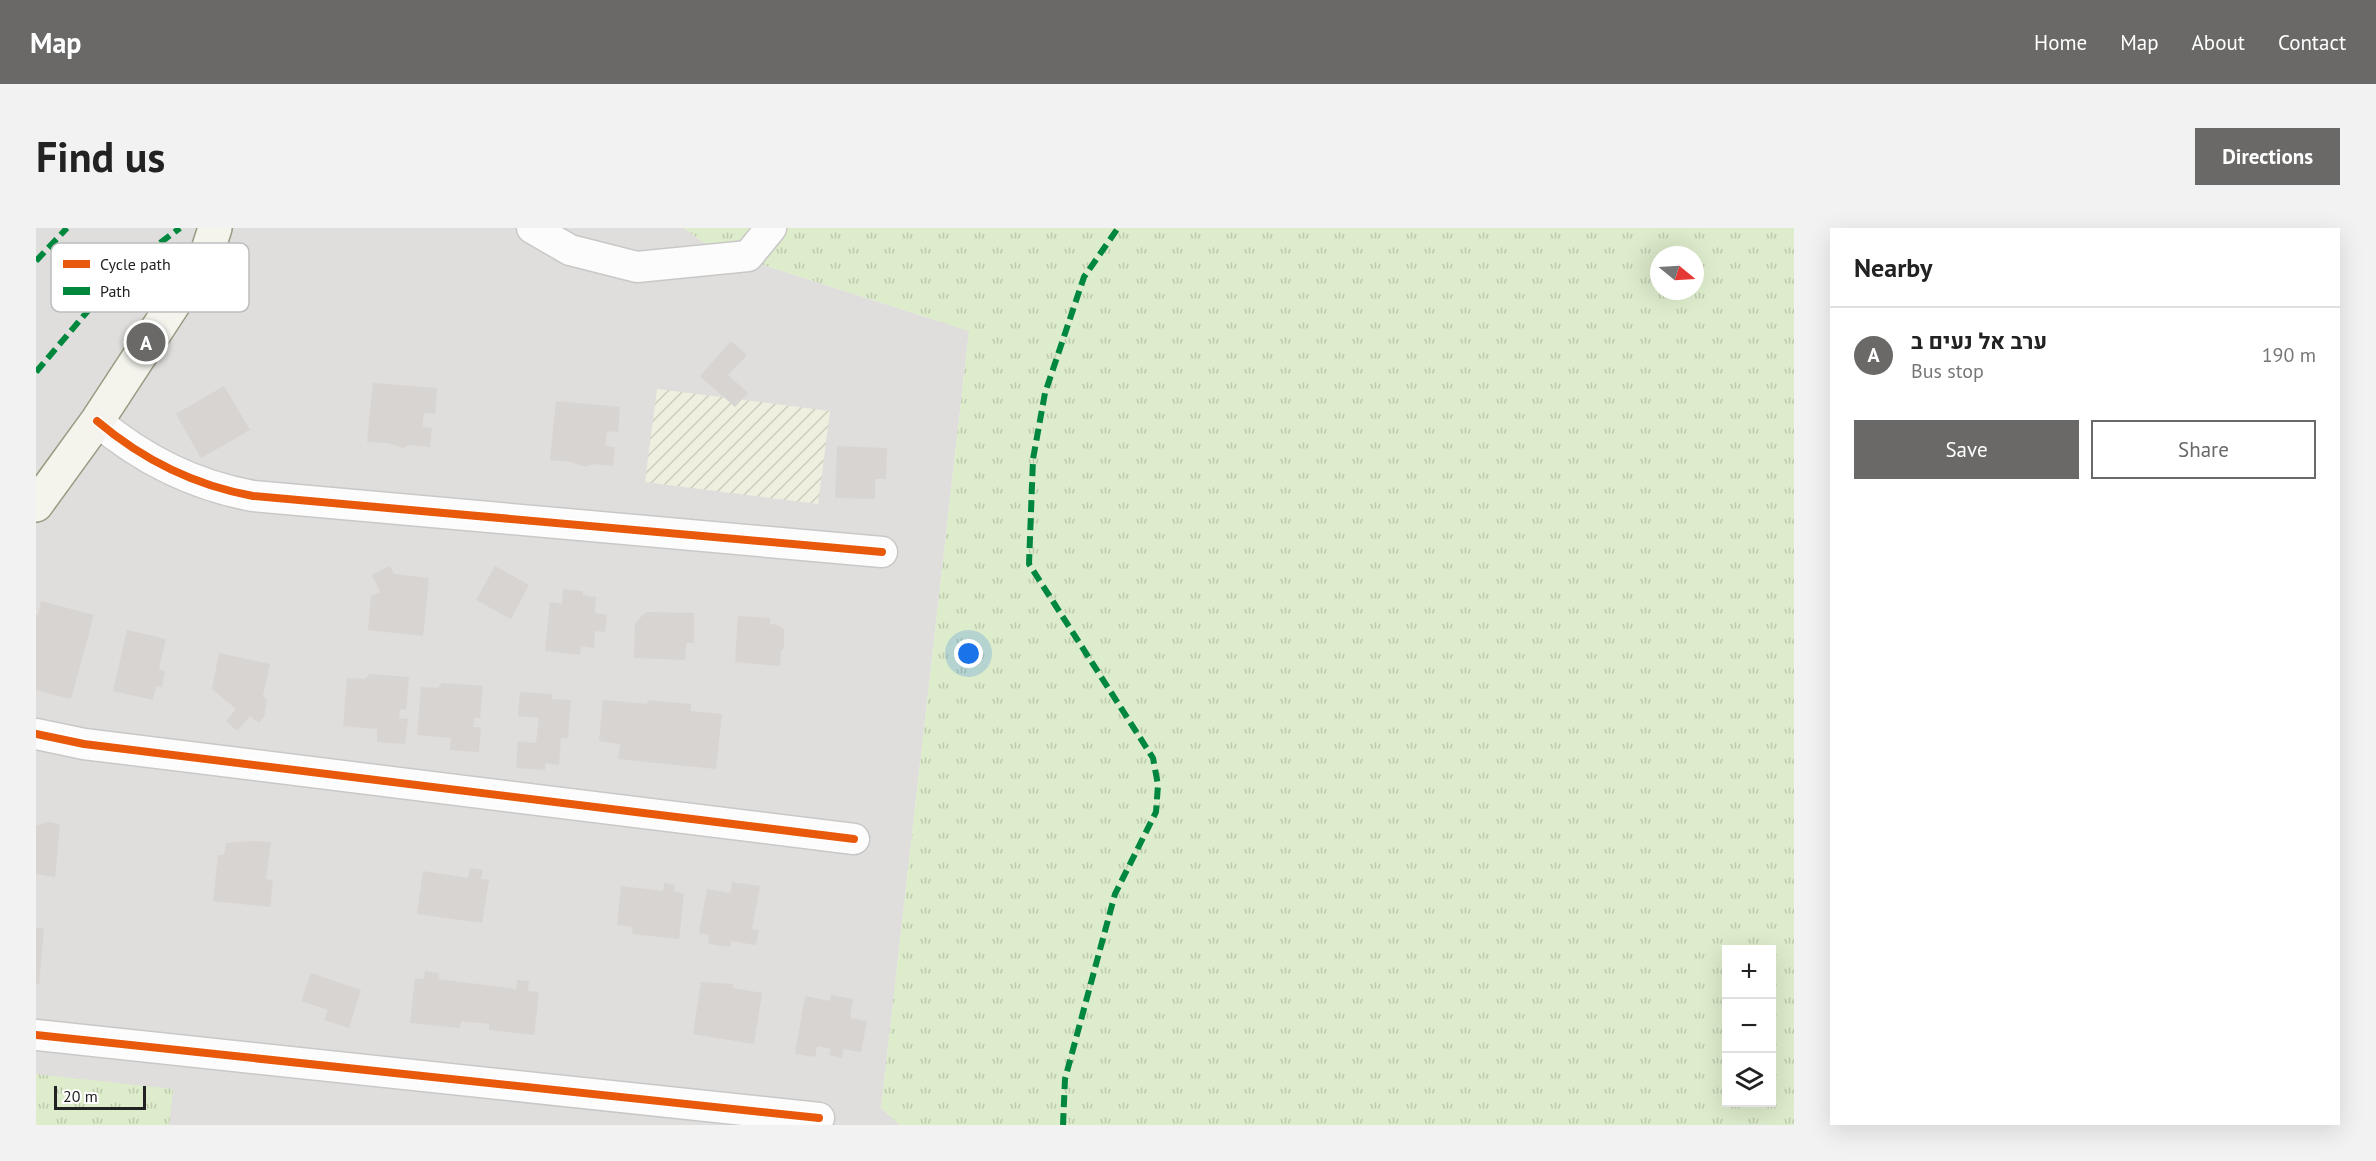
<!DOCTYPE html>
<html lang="en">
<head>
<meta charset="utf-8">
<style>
  :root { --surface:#fff; --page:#f2f2f2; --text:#222; --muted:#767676; --line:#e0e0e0; --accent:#6a6968 }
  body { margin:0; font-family:"PT Sans",Heebo,sans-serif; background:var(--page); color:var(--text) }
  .controls { position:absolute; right:18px; bottom:18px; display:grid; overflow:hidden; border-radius:0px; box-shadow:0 6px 24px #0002 }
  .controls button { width:54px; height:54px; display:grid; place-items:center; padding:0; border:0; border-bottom:2px solid var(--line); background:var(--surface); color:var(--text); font:30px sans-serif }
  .compass { position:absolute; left:1614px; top:18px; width:54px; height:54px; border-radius:50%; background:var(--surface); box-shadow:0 6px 24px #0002; rotate:108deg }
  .scale { position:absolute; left:18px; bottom:15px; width:92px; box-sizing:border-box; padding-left:6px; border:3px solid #222; border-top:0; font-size:16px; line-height:21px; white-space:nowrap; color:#222; -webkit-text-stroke:4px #fff; paint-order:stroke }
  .you { position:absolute; left:933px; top:426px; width:21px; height:21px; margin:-15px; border:4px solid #fff; border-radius:50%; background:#1a73e8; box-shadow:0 0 0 9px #1a73e833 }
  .badge { display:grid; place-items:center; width:39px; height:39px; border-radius:50%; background:var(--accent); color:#fff; font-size:20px; font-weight:700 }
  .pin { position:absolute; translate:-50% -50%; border:3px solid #fff; box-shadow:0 2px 6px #0006 }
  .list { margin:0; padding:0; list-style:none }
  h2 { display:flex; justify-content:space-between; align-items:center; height:78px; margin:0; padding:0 24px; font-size:26px }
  h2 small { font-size:20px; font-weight:400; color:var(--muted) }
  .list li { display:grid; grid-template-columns:39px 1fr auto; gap:18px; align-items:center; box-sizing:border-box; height:96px; padding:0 24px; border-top:2px solid var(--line) }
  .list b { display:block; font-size:22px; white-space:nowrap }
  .list p { margin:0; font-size:20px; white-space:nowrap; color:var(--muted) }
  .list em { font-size:20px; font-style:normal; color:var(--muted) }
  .actions { display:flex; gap:12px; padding:18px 24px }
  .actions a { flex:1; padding:14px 0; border:2px solid var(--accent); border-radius:0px; text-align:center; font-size:21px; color:var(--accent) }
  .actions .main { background:var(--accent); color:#fff }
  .icon { flex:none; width:33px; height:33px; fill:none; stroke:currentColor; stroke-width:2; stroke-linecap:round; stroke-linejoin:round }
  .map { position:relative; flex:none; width:1758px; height:897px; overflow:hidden; border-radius:0px }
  header { display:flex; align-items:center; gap:36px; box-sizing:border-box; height:84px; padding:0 30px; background:var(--accent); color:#fff }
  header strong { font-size:28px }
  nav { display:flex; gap:33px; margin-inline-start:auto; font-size:21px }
  .intro { display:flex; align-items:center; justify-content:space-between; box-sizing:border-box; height:144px; padding:0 36px }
  h1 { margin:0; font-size:42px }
  .button { padding:15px 27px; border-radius:0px; background:var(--accent); color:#fff; font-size:21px; font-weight:700 }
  main { display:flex; gap:36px; padding:0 36px }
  aside { flex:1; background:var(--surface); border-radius:0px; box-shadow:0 6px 24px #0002 }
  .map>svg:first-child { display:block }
</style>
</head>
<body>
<header>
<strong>Map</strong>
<nav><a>Home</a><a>Map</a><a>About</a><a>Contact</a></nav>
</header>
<div class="intro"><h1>Find us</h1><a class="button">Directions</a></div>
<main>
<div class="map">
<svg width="1758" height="897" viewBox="0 0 1758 897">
  <defs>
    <pattern id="farmland-furrows" width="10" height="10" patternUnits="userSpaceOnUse" patternTransform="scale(1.5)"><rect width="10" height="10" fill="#efefdf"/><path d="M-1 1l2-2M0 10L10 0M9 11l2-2" fill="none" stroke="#cdcdbf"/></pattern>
    <pattern id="grass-tufts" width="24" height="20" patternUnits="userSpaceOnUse" patternTransform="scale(1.5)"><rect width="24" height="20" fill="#ddeccb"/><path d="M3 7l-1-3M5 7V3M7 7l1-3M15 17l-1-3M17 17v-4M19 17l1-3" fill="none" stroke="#bdcaae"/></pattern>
  </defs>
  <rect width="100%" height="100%" fill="#f0eeeb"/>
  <path fill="#dfdedc" d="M0 0H648L675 20 933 103 845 880 864 897H0Z"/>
  <path fill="url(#farmland-furrows)" d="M621 161 794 183 782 276 609 254Z"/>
  <g fill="url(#grass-tufts)" fill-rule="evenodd">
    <path d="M648 0H1758V897H864L845 880 933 103 675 20ZM1623 27H1659V63H1623ZM1690 722H1736V874H1690Z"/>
    <path d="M0 846 137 861 133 897H0Z"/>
  </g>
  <g fill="#d7d4d2">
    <path d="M695 113 711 127 692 147 712 165 699 179 664 148Z"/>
    <path d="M337 155 401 160 399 186 388 185 386 199 396 200 394 219 373 217 367 220 352 215 331 214Z"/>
    <path d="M188 158 214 202 165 230 140 186Z"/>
    <path d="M520 173 584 179 582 204 571 203 569 218 579 219 577 238 557 236 549 239 535 234 514 232Z"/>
    <path d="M801 218 851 220 850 251H839V271L799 270Z"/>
    <path d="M354 338 358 346 393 350 387 408 332 402 335 368 344 364 336 347Z"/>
    <path d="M459 338 493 357 475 391 440 372Z"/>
    <path d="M527 361 547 363V367L560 369 559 385 571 387 569 404 559 403 558 420 545 418 544 427 509 423 514 374 526 376Z"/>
    <path d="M5 373 58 387 35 471 0 462V386L2 387Z"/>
    <path d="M610 384 658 385V415H650L649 432 598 430 599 395Z"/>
    <path d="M702 388 734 390V396L742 397 748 401V420L745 423 744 438 699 434Z"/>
    <path d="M91 402 130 411 123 441 129 443 126 459 120 458 117 472 77 463Z"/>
    <path d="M183 425 234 436 227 467 231 473 228 489 223 495 214 488 201 503 190 493 200 481 176 461Z"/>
    <path d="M333 446 373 449 370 482 364 481 363 490 372 491 369 516 341 514V501L307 498 311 450 329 451Z"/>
    <path d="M406 455 447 458 444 490H438L437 499H445L443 524 414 522 415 510 381 507 385 459 402 460Z"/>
    <path d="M484 464 516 466V471L535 472 532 510H525L523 537 509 535V542L480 540 482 513 500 515 503 490 482 488Z"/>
    <path d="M567 472 611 476 612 472 655 476V483L686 486 680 541 582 531 584 516 563 513Z"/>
    <path d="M12 594 24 596 19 649 0 646V598Z"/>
    <path d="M218 613 235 614 230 651 237 652 234 679 177 673 182 627H188L190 615Z"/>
    <path d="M434 640 447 642 445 651 453 652 446 695 381 686 387 643 432 650Z"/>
    <path d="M696 654 724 658 716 701 723 702 720 717 695 713 694 719 672 716 673 707 663 705 671 661 695 665Z"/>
    <path d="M628 655 639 657 638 664 648 665 643 711 596 706 597 699 581 697 585 658 627 663Z"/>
    <path d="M0 700H8L3 757 0 756Z"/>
    <path d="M389 743 403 745 402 751 480 761 481 752 493 753 492 763 503 764 498 807 453 802V796L425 793 424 800 374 795 379 750 388 751Z"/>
    <path d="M275 745 325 762 313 800 288 792 292 782 265 773Z"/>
    <path d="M665 754 697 756V760L726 765 718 816 657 806Z"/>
    <path d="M795 767 817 771 814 790 831 793 825 824 807 821 806 830 793 827 795 821 781 818 779 829 759 826 769 768 794 773Z"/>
  </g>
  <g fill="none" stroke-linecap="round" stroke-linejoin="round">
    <g stroke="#c9c8c7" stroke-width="33">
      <g id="street">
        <path d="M496 0 534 22 601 39 712 28 735 0"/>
        <path d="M61 193C107 232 157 257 217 268L846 324"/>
        <path d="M0 506 48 516 818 611"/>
        <path d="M0 807 783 890"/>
      </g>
    </g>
    <g stroke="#999a82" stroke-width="36">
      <path id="secondary" d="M0 277 61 193 171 25 179 0"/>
    </g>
    <use href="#street" stroke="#fdfcfc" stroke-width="30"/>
    <use href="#secondary" stroke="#f4f4ed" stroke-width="33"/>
    <g stroke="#00873e" stroke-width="6" stroke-dasharray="12 6" stroke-linecap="butt">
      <path d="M0 33 31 0"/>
      <path d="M0 144 84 45 144 0"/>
      <path d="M1027 897 1029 851 1079 666 1120 584 1122 557 1117 530 993 336 997 231 1009 165 1048 49 1082 0"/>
    </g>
    <g stroke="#fff" stroke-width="11">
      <g id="cycleway">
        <path d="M61 193C107 232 157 257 217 268L846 324"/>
        <path d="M0 506 48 516 818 611"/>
        <path d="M0 807 783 890"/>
      </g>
    </g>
    <use href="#cycleway" stroke="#e8590c" stroke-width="8"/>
  </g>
  <rect x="15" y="15" width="198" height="69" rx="9" fill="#fff" stroke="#bdbdbd" stroke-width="1.5"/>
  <rect x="27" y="32" width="27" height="8" fill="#e8590c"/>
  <rect x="27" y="59" width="27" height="8" fill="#00873e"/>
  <g font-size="16" fill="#222">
    <text x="64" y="42">Cycle path</text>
    <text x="64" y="69">Path</text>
  </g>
</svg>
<div class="controls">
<button>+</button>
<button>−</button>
<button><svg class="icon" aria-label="layers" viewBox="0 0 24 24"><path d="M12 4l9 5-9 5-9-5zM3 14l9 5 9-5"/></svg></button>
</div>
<svg class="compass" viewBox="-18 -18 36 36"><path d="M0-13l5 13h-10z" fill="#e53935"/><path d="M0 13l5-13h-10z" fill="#767676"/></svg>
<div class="scale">20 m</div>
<div class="you"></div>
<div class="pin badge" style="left:110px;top:114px">A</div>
</div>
<aside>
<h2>Nearby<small></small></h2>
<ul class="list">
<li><span class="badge">A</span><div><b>ערב אל נעים ב</b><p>Bus stop</p></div><em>190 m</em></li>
</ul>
<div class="actions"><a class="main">Save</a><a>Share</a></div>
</aside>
</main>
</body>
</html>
